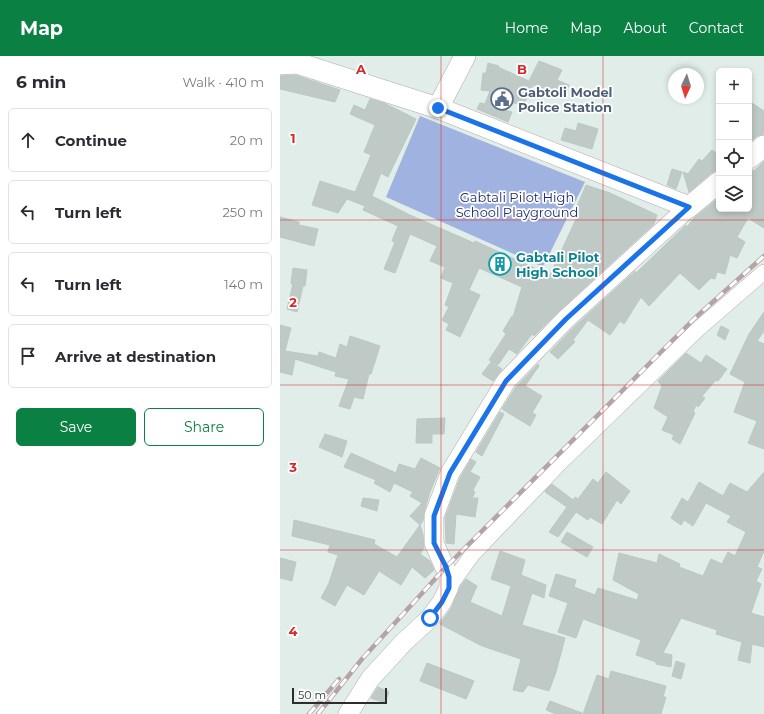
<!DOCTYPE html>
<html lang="en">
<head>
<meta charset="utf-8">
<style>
  :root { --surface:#fff; --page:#f2f2f3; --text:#2b2b33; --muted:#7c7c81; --line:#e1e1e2; --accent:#0b8043 }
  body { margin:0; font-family:Montserrat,sans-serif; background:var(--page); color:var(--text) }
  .controls { position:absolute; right:12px; top:12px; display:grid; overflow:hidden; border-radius:6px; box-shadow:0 2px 6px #0003 }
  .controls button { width:36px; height:36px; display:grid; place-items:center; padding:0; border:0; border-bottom:1px solid var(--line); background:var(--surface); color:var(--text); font:20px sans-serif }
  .compass { position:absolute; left:388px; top:12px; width:36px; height:36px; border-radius:50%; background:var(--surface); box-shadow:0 2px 6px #0003; rotate:184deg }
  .scale { position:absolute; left:12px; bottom:10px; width:95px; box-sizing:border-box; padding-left:4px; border:2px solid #2d2d2d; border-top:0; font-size:11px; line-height:14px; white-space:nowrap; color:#2d2d2d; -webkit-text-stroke:3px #fff; paint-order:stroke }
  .stop { position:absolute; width:12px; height:12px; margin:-9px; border:3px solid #1a73e8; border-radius:50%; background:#fff }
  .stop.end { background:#1a73e8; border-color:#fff; box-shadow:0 1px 4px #0008 }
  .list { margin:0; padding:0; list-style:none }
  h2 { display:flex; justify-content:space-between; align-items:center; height:52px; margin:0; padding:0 16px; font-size:17px }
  h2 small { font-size:13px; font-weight:400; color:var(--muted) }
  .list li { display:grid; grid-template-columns:26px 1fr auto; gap:12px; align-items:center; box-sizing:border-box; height:64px; margin:0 8px 8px; padding:0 8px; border:1px solid var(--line); border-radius:6px }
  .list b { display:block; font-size:15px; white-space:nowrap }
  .list em { font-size:13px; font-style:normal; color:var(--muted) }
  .actions { display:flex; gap:8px; padding:12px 16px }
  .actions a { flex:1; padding:9px 0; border:1px solid var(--accent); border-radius:6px; text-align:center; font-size:14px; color:var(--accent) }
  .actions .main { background:var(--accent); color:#fff }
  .icon { flex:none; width:22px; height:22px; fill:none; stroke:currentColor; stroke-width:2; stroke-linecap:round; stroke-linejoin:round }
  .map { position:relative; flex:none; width:484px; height:658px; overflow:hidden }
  header { display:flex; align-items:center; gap:24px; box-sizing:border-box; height:56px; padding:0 20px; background:var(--accent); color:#fff }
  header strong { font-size:19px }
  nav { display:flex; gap:22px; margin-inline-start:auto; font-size:14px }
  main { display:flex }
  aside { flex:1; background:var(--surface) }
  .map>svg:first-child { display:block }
</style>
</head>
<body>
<header>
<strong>Map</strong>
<nav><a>Home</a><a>Map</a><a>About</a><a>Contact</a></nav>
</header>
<main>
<aside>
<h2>6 min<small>Walk · 410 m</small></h2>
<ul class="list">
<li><svg class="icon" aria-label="ahead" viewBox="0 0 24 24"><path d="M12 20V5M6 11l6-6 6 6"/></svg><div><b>Continue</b></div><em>20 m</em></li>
<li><svg class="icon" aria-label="left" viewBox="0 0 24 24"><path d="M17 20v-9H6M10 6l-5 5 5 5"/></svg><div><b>Turn left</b></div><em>250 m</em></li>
<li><svg class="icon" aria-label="left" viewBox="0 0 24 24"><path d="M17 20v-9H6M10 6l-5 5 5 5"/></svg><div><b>Turn left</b></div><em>140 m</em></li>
<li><svg class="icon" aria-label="arrive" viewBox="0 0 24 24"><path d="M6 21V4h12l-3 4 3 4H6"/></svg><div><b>Arrive at destination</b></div></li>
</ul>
<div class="actions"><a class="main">Save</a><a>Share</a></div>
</aside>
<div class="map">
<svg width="484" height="658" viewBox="0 0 484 658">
  <rect width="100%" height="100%" fill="#e0ede8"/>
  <path fill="#a0b3e0" d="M140 60 305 126 263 211 106 141Z"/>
  <g fill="#bfc9c5" stroke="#bac9c4">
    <path d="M259 5 282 14 277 24 289 29 284 41 253 29 244 48 222 46 220 53 232 56 228 66 197 53 200 47 205 48 210 35 201 34 203 17H206L208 7 219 10 218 11 249 25Z"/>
    <path d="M15 19 60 34 55 46 0 33V20Z"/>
    <path d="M90 43 104 47 136 63 108 121 101 117 92 140 130 159 194 187 195 185 270 219 297 161 293 160 306 129 330 137 377 159 374 168 279 255 254 280 252 278 237 298 229 293 218 309 209 304 226 278 223 275 232 260 233 261 242 231 199 212 189 234 200 239 180 281 166 274 169 268 162 264 169 251 165 249 173 227 161 222 165 211 150 205 157 190 130 178 115 217 104 213 115 186 112 185 118 170 83 154 85 150 67 143 58 157 32 149 40 125 75 136 76 134 91 99 84 96 95 69 70 58 74 49 85 54Z"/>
    <path d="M469 45 484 55V78L477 80 469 87Z"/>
    <path d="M298 67 318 73 312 93 281 84 285 72 296 75Z"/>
    <path d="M432 94 439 99V114L431 117 409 136 403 116 408 118 419 103 422 105Z"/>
    <path d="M484 105V172L468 162 457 181 465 186 457 202 450 199 445 218 437 216 435 223 431 222 419 234 400 217 369 250 361 241 344 268 340 265 330 279 308 264 293 284 295 286 278 303 270 296 294 271 355 215 356 217 406 169 407 171 414 162 439 142V153H469V114L474 115Z"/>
    <path d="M392 113 402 116 396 133 387 129Z"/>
    <path d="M0 161 19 166V169L38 173 34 190 0 181Z"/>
    <path d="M13 212 27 214 25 230H23L17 256 7 253 13 228H11Z"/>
    <path d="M484 256V275L477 285 484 288V393L468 387 477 365 454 356 465 326 450 318 469 278Z"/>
    <path d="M0 269 11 272 5 295 38 300 39 296 56 302 60 288 67 291 70 280 100 290 91 318H89L83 343 74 341 70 353 59 350 69 323 55 320 56 316 15 303 12 319 0 316Z"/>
    <path d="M441 270 449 274 445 284 437 279Z"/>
    <path d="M406 297 421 307 426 299 447 313 438 325 436 324 422 340 425 342 418 351 416 349 413 356 415 357 400 388 392 383 394 379 382 374 388 361 374 352 382 330 378 325Z"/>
    <path d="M211 306 222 313 213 325 202 318Z"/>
    <path d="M258 308 259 310 245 330 262 340 252 357 256 359 250 370 222 353 235 332Z"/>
    <path d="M220 356 224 358 202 400 196 396Z"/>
    <path d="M165 362 164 378H152V387H136L137 363Z"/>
    <path d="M45 378 67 385 62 401 39 391Z"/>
    <path d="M71 397 116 417 119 408 135 413 141 402 160 412 150 436 144 456 143 465 140 469 130 460 142 447 130 440 133 436 114 427 110 436 94 427 96 424 64 411Z"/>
    <path d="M191 403 196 406 190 416 200 421 193 434 195 436 192 442H198L195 461 176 458 174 488 166 487 165 462 180 422Z"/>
    <path d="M326 416 350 435 341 448 337 444 322 468 310 461 308 464 296 456 278 481 269 476 287 451 265 436 266 434 272 428 293 444 295 441 298 443 313 423 318 427Z"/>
    <path d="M484 416V495L477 511 482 513 476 525 481 528 471 557 484 561V591L472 588 470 607 458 604 462 586 436 578 437 574 401 562 383 597 392 599 391 611 376 608V606L356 599 361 584 303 563 296 582 278 576 288 547 269 540 276 518 296 524 294 531 315 539 318 532 357 544 359 538 333 524 339 497 377 507 379 498 400 508 399 511 423 520 431 503 442 508 448 496 455 500 466 476 447 466 451 460 426 447 413 470 404 464 401 469 391 462 402 442 408 446 419 426 443 440 450 427 467 436Z"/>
    <path d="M83 442 99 444 97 455 81 450Z"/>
    <path d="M14 464 95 484 94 488 117 501 140 469 143 478 144 492 140 498 150 505 154 514 145 522 132 511 121 529 99 515 84 539 67 529 55 550 41 542 49 527 58 499 48 496 50 489 12 480Z"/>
    <path d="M287 476 313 491 307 501 281 486Z"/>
    <path d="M220 495 245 504 241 519 266 529 264 542 252 537 242 569 285 582 276 616 269 635 248 629 243 636 233 634 241 603 202 590 160 568 172 551 180 531 186 523 197 530 190 546 222 560 231 530 211 523Z"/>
    <path d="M0 502 16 506 12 525 0 522Z"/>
    <path d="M396 605 405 608 401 623 392 620Z"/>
    <path d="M147 607 194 625 186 643 140 625Z"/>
    <path d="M331 615 386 630 383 641H386L381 658H303L317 619 329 623Z"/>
    <path d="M98 631 109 636 105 647 91 642Z"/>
    <path d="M270 645 302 657V658H276L266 654Z"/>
  </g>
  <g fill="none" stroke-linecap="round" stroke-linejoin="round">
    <g stroke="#b4aaac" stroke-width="16">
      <path id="minor" d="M169 531 192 499 279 408 417 274 484 216"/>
    </g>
    <g stroke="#b4aaac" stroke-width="20">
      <path id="tertiary" d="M68 658 90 623 123 587 150 562 162 546 169 531V521L154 487V460L170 417 226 325 286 263 409 151"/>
    </g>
    <g stroke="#b4aaac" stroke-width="22">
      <g id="secondary">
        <path d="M0 8 17 7 158 52 409 151 439 126"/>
        <path d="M158 52 185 0"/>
        <path d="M469 102 484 90"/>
      </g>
    </g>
    <use href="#minor" stroke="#fff" stroke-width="15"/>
    <use href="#tertiary" stroke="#fff" stroke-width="19"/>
    <use href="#secondary" stroke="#fff" stroke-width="21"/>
    <g stroke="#b6a3a5" stroke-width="4.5">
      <g id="rail">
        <path d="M29 658 59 623"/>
        <path d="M38 658 82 603 166 511 415 262 484 200"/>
      </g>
    </g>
    <use href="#rail" stroke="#fff" stroke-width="3" stroke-dasharray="9" stroke-linecap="butt"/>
  </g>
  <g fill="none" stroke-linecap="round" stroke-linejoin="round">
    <path stroke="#1a73e8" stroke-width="5" d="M150 562 162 546 169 532V521L166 511 154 487V460L170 417 226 325 286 263 409 151 158 52"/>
  </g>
  <path fill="none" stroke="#d62828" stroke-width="1" stroke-opacity="0.55" d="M161 0V658M323 0V658M0 164H484M0 329H484M0 494H484"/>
  <defs>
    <g id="civic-ring" transform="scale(1.15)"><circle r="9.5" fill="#fff" stroke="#5c6f8a" stroke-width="1.5"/><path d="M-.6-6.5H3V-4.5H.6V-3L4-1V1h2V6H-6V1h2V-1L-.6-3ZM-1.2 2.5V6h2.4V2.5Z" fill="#5c6f8a"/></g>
    <g id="building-ring" transform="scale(1.15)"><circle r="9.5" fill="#fff" stroke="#0f9aa8" stroke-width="1.5"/><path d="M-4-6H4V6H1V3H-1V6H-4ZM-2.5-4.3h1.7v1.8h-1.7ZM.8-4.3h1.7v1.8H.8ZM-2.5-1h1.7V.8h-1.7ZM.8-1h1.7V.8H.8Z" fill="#0f9aa8"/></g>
  </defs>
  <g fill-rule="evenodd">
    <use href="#civic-ring" x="222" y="43"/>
    <use href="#building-ring" x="220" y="208"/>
  </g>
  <g text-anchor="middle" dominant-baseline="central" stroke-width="3.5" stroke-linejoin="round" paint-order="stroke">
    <g font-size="13" font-weight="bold" fill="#4e5e75" stroke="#fff" text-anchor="start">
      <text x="238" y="36">Gabtoli Model<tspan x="238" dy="15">Police Station</tspan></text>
    </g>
    <g font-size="13" fill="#1f2b67" stroke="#fff">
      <text x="237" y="141">Gabtali Pilot High<tspan x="237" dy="15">School Playground</tspan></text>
    </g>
    <g font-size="13" font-weight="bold" fill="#0d838f" stroke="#fff" text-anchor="start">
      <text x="236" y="201">Gabtali Pilot<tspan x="236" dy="15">High School</tspan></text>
    </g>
  </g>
  <g font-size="13" text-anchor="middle" font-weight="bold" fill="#d62828" stroke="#fff" stroke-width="3.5" stroke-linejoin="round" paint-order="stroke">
    <text x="81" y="18">A</text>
    <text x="242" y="18">B</text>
    <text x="13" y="87">1</text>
    <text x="13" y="251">2</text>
    <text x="13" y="416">3</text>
    <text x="13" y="580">4</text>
  </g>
</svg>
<div class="controls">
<button>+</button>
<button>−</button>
<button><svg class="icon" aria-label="locate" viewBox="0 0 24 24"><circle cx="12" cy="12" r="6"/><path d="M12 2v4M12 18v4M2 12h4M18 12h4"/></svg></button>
<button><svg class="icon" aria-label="layers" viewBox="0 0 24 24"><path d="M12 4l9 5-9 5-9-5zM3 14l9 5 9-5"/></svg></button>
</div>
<svg class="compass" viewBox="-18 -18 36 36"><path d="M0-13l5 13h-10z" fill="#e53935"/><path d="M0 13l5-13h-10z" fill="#7c7c81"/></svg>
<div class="scale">50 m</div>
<div class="stop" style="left:150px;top:562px"></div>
<div class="stop end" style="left:158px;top:52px"></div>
</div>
</main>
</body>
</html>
